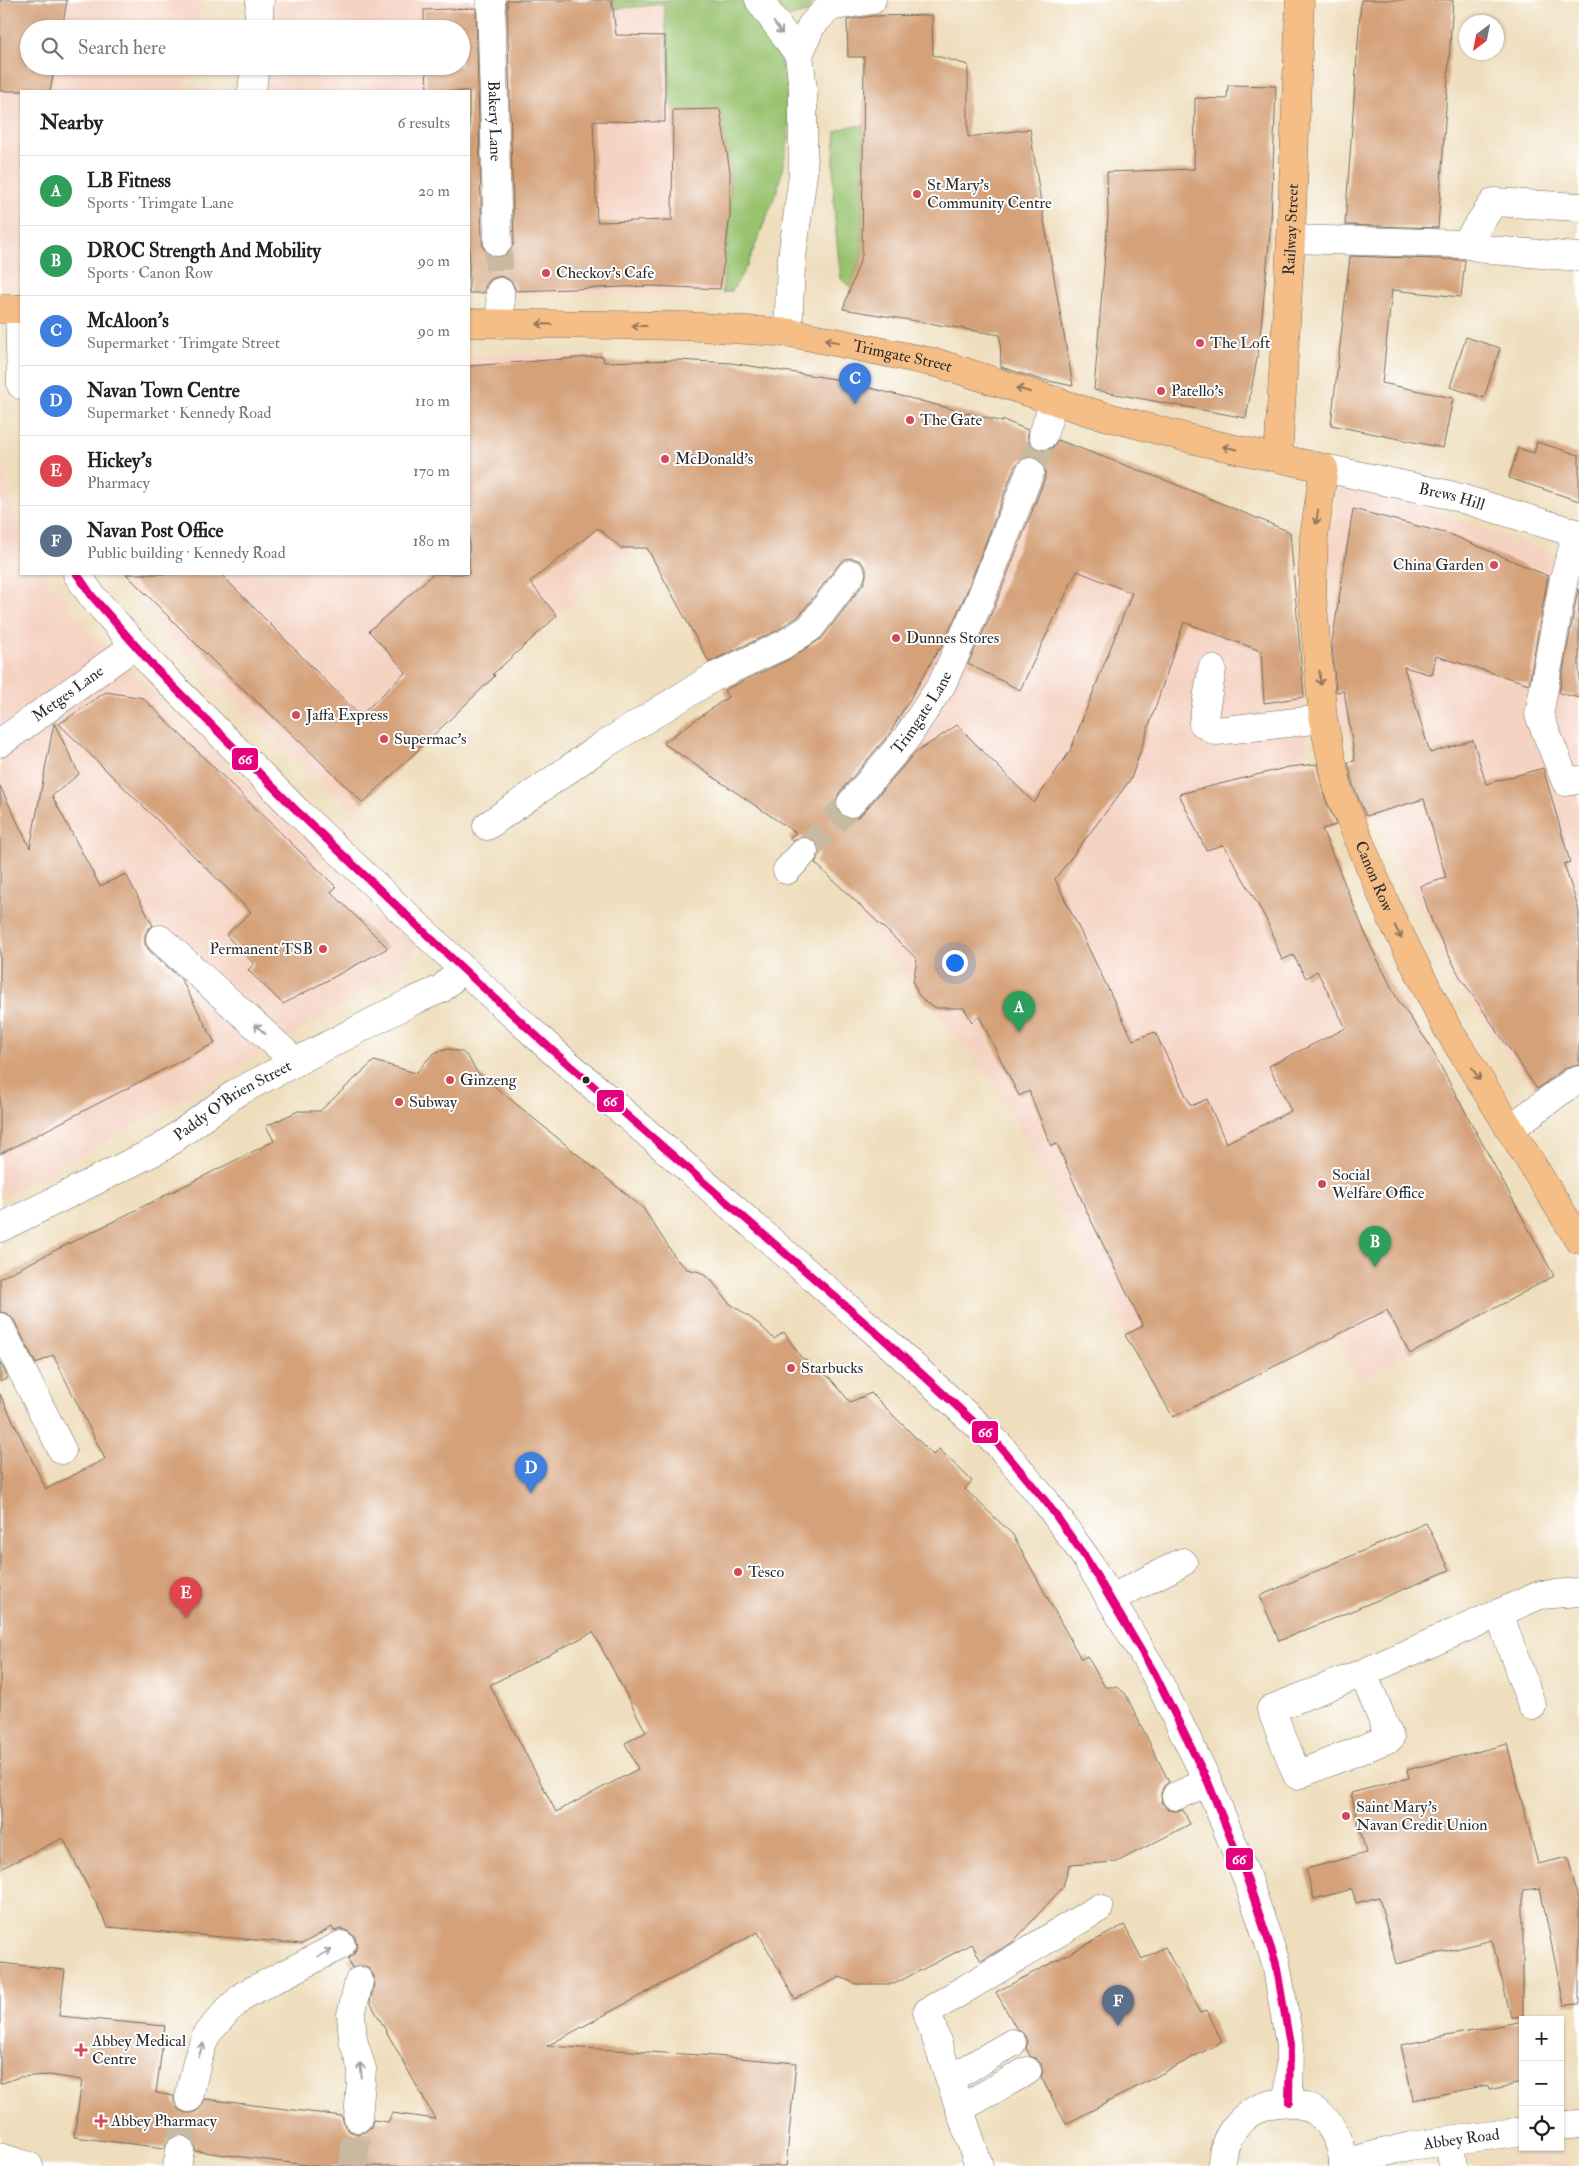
<!DOCTYPE html>
<html lang="en">
<head>
<meta charset="utf-8">
<style>
  :root { --surface:#fff; --page:#f6f6f6; --text:#222; --muted:#767676; --line:#e0e0e0; --accent:#1a73e8 }
  body { margin:0; font-family:"IM FELL Double Pica",serif; background:var(--page); color:var(--text) }
  .controls { position:absolute; right:15px; bottom:15px; display:grid; overflow:hidden; border-radius:0px; box-shadow:0 1px 4px #0004 }
  .controls button { width:45px; height:45px; display:grid; place-items:center; padding:0; border:0; border-bottom:1px solid var(--line); background:var(--surface); color:var(--text); font:25px sans-serif }
  .compass { position:absolute; left:1459px; top:15px; width:45px; height:45px; border-radius:50%; background:var(--surface); box-shadow:0 1px 4px #0004; rotate:212deg }
  .you { position:absolute; left:954px; top:962px; width:18px; height:18px; margin:-12px; border:4px solid #fff; border-radius:50%; background:#1a73e8; box-shadow:0 0 0 8px #1a73e833 }
  .badge { display:grid; place-items:center; width:32px; height:32px; border-radius:50%; background:var(--accent); color:#fff; font-size:16px; font-weight:700 }
  .pin { position:absolute; translate:-50% -41px; filter:drop-shadow(0 1px 2px #0008) }
  .pin::after { content:''; position:absolute; top:26px; width:18px; height:15px; background:inherit; clip-path:polygon(0 0,100% 0,50% 100%) }
  .list { margin:0; padding:0; list-style:none }
  h2 { display:flex; justify-content:space-between; align-items:center; height:65px; margin:0; padding:0 20px; font-size:21px }
  h2 small { font-size:16px; font-weight:400; color:var(--muted) }
  .list li { display:grid; grid-template-columns:32px 1fr auto; gap:15px; align-items:center; box-sizing:border-box; height:70px; padding:0 20px; border-top:1px solid var(--line) }
  .list b { display:block; font-size:19px; white-space:nowrap }
  .list p { margin:0; font-size:16px; white-space:nowrap; color:var(--muted) }
  .list em { font-size:16px; font-style:normal; color:var(--muted) }
  .icon { flex:none; width:28px; height:28px; fill:none; stroke:currentColor; stroke-width:2; stroke-linecap:round; stroke-linejoin:round }
  .map { position:relative; flex:none; width:1579px; height:2166px; overflow:hidden }
  .search { position:absolute; background:var(--surface); box-shadow:0 1px 4px #0004; left:20px; top:20px; width:450px; height:55px; display:flex; align-items:center; gap:12px; box-sizing:border-box; padding:0 18px; border-radius:28px; color:var(--muted); font-size:19px }
  .panel { position:absolute; background:var(--surface); box-shadow:0 1px 4px #0004; left:20px; top:90px; width:450px; height:485px; border-radius:0px }
  .map>svg:first-child { display:block }
</style>
</head>
<body>
<div class="map">
<svg width="1579" height="2166" viewBox="0 0 1579 2166">
  <rect width="100%" height="100%" fill="#fff"/>
  <filter id="ink" filterUnits="userSpaceOnUse"><feTurbulence type="fractalNoise" baseFrequency=".02" numOctaves="2"/><feDisplacementMap in="SourceGraphic" scale="10" xChannelSelector="R" yChannelSelector="G"/><feConvolveMatrix kernelMatrix="1 2 1 2 8 2 1 2 1" color-interpolation-filters="sRGB"/></filter>
  <filter id="wash" filterUnits="userSpaceOnUse"><feTurbulence type="fractalNoise" baseFrequency=".0096" numOctaves="4" result="noise"/><feDisplacementMap in="SourceGraphic" scale="20" xChannelSelector="R" yChannelSelector="G"/><feGaussianBlur stdDeviation="1.12" result="paint"/><feColorMatrix in="noise" values="0 0 0 0 0 0 0 0 0 0 0 0 0 0 0 0 0 1.4 0 .05"/><feComposite in="paint" operator="in"/></filter>
  <g filter="url(#wash)">
    <rect width="100%" height="100%" fill="#efdebd"/>
    <g fill="#f5d3c2">
      <path d="M0 0H201L196 29H29V66H189L185 85 217 91H21V286L0 289Z"/>
      <path d="M272 0H612L613 9 664 4 725 106 734 217 722 293 469 295V91H264L267 66H461V29H270Z"/>
      <path d="M469 355H604L652 537 623 558 504 664 495 676 363 803 354 809 285 749 204 673 149 614 116 574H469Z"/>
      <path d="M0 425 7 488 21 539V574H43L89 631 409 939 414 946V952L408 964 224 1076 0 1199Z"/>
      <path d="M1028 429 1175 484 1301 666 1308 765 1330 848 1370 945 1427 1041 1554 1276 1360 1381 1337 1337 1173 1417 1125 1335 1002 1096 793 831 834 772 901 714 964 606Z"/>
      <path d="M1339 488 1384 493 1442 512 1579 564V1074L1540 1099 1455 980 1377 815 1338 713 1329 645 1327 602 1328 543Z"/>
      <path d="M1540 2156 1573 2166H1488L1503 2162Z"/>
    </g>
    <g fill="#98c26e" stroke="#62764c">
      <path d="M612 0H745L777 45 788 93 789 138 778 188 748 264 732 291 722 293 730 216V172L720 110H672L664 4 613 9Z"/>
      <path d="M773 0H812L808 13 787 17Z"/>
      <path d="M851 126H863L862 255 850 287 841 279C835 230 830 181 836 131Z"/>
    </g>
    <g id="blocks">
      <g fill="#d4a179" fill-rule="evenodd">
        <path d="M0 0H67L62 29H29V66H55L50 91H0Z"/>
        <path d="M507 0H612L616 35 665 36V122L593 121 597 222 672 220 673 110 720 109 730 172V216L720 289 651 286 516 291 513 283 508 279 500 276 491 279 486 285 484 293H469V91H427L426 66H461V29H424V10L476 8 482 242 484 250 490 255 499 258 506 256 511 250 514 242Z"/>
        <path d="M1361 0H1453L1438 228 1345 225Z"/>
        <path d="M932 15 933 55 968 65V137L1030 129 1041 203 1073 386 1039 379 1001 367 1000 335 843 309 862 255 864 57H848L847 20 872 16Z"/>
        <path d="M1228 85 1276 86 1271 222 1259 348 1246 418 1094 390 1108 216 1107 172 1194 169 1195 98 1227 99Z"/>
        <path d="M1350 256 1465 260 1461 297 1392 290 1382 383 1453 398 1443 448 1331 425Z"/>
        <path d="M1466 337 1500 348 1484 398 1450 387Z"/>
        <path d="M603 356 604 362 677 360 731 363 835 379 1003 422V420L1028 430V439L1032 446 1038 450H1047L1053 447 1058 440 1170 482 1290 532 1304 697 1264 703 1261 651 1184 622 1131 779 1055 879 1133 1040 1155 1032 1191 1106 1207 1099 1226 1143 1291 1111 1269 1066 1346 1028 1317 971 1306 978 1293 955 1282 960 1266 919 1224 845 1206 850 1179 794 1289 767 1317 764 1324 796 1336 825 1322 829 1370 945 1399 1002 1427 1041 1554 1276 1410 1354 1387 1310 1173 1417 1125 1335 1143 1326 1087 1212 1057 1144 1051 1146 1029 1091 1019 1096 979 1016 972 1022 964 1008H937L926 1003 918 994 913 982 917 959 815 863 819 855V847L814 840 807 837H800L793 841 789 838 796 833 663 743 728 697 724 690 790 659 822 638 864 583 866 575V568L860 561 852 558 845 559 839 564 799 616 776 631 709 662 647 548H621L598 528 530 582 557 616 493 674 495 676 363 803 292 734 217 665 126 574H221L360 716 406 672 369 631 433 574H469V366ZM1028 457 1036 458 1042 463 1045 470V478L995 606 968 664 1020 690 1077 571 1132 593 1070 751 1034 803 957 725 914 754 862 814 856 818H849L841 815 836 808V801L839 793 890 733 939 649 940 650 966 594 1015 466 1021 460Z"/>
        <path d="M1537 442 1579 455V501L1509 478 1518 448 1534 453Z"/>
        <path d="M1353 509 1452 535 1548 576 1529 684 1436 656 1432 675 1404 667 1430 753 1473 740 1486 784 1543 768 1570 862 1564 864 1579 911V1065L1564 1069 1537 1089 1460 977 1432 922 1420 886 1446 878 1424 799 1366 816 1353 785 1348 762 1355 761 1344 691 1336 692 1332 643Z"/>
        <path d="M1578 589H1579V698L1559 693Z"/>
        <path d="M106 692 143 698 336 887 331 892 388 948 283 1004 248 970 254 964 226 935 251 912 59 724Z"/>
        <path d="M54 723 79 774 52 796 100 886 126 874 153 926 148 929 145 935V944L150 951 181 979 215 1043 0 1154V786L30 848Z"/>
        <path d="M449 1049 462 1052 468 1057 477 1072 643 1208 677 1260 687 1269 700 1272 712 1281 728 1302 759 1324 774 1339 784 1332 800 1356 830 1378 850 1402 871 1393 933 1455 939 1449 972 1481 965 1489 1013 1535 1081 1659 1087 1656 1105 1687H1116L1125 1693 1169 1782 1164 1786 1161 1794 1162 1803 1167 1809 1174 1811 1183 1810 1190 1824 1117 1862 1069 1865 1063 1887 1013 1942 981 1961 972 1944 894 1984H856L840 1977 795 1999 758 1932 547 2046 716 2056 796 2063 786 2166H315L195 2151V2144L190 2138 182 2135H174L168 2140 165 2148 74 2137 82 2080 49 2075 19 2077 0 2084V1963L65 1970 59 2016 165 2026 156 2093 174 2096V2103L178 2109 185 2113H193L200 2109 205 2099 342 2116 344 2124 349 2131 357 2134 365 2132 371 2127 373 2120 388 2122 392 2113 435 2119 370 2002 374 1985V1976L369 1969 363 1966 352 1968 348 1959 354 1954 357 1946 355 1937 349 1932 342 1929 334 1931 332 1927 302 1944 108 1927 63 1838 0 1869V1394L46 1489 105 1459 53 1355 36 1364 14 1320 8 1314 0 1312V1278L274 1141 266 1126 298 1111H320L374 1061 416 1073 430 1057 436 1052ZM593 1632 646 1732 625 1743 638 1769 556 1812 490 1685Z"/>
        <path d="M0 1362 8 1378 0 1382Z"/>
        <path d="M1426 1523 1450 1570 1279 1641 1260 1596Z"/>
        <path d="M1507 1744 1538 1864 1568 1857 1579 1903V2004L1564 2005 1540 1888 1523 1890V2016L1511 2017 1492 1940 1396 1964 1379 1897 1356 1903 1352 1889 1314 1899 1306 1869 1366 1853 1351 1793 1409 1778 1407 1770Z"/>
        <path d="M1124 1925 1142 1959 1165 1947 1200 2013 1207 2010 1222 2042 1066 2124 1041 2077 1043 2071 1041 2064 1035 2058 1030 2056 1026 2048 1028 2042 1026 2036 1016 2028 996 1992Z"/>
        <path d="M1523 2021V2082L1489 2089 1488 2085 1413 2100 1401 2045Z"/>
      </g>
    </g>
  </g>
  <g filter="url(#ink)">
    <use href="#blocks" fill-opacity="0" stroke="#706a5e" stroke-width="1"/>
    <g fill="none" stroke-linecap="round" stroke-linejoin="round">
      <g stroke="#c8baa0" stroke-width="28" stroke-dasharray="28 14" stroke-linecap="butt">
        <path d="M498 242 500 292"/>
        <path d="M1030 472 1043 435"/>
        <path d="M804 852 851 803"/>
        <path d="M180 2150 189 2098"/>
        <path d="M353 2166 358 2118"/>
      </g>
      <g stroke="#706a5e" stroke-width="29">
        <g id="minor">
          <path id="s1" d="M491 0 498 242"/>
          <path d="M759 0 799 55 803 89V174L791 265 788 333"/>
          <path d="M258 29 260 0"/>
          <path d="M799 55 811 26 829 7 872 0"/>
          <path d="M252 91 255 66"/>
          <path d="M1291 239 1465 244 1494 202 1579 207"/>
          <path d="M1465 244 1491 250 1579 257"/>
          <path d="M500 292 501 324"/>
          <path d="M19 309 21 385"/>
          <path d="M1043 435 1054 400"/>
          <path id="s2" d="M1324 468 1450 495 1579 534"/>
          <path d="M1577 534 1564 578 1539 715 1566 782 1579 780"/>
          <path d="M77 574 92 596 156 669 298 812 463 969 553 1051 887 1342 999 1445 1047 1503 1086 1558 1155 1674 1208 1782 1246 1876 1276 1963 1290 2045 1289 2102"/>
          <path d="M1212 669 1203 723 1216 731 1323 719"/>
          <path id="s3" d="M0 743 135 645"/>
          <path id="s4" d="M851 803 905 740 942 684 980 600 1030 472"/>
          <path d="M487 826 602 746 714 677 783 645 810 628 851 574"/>
          <path d="M787 870 804 852"/>
          <path d="M160 939 296 1062"/>
          <path d="M1511 1128 1573 1082 1579 1080"/>
          <path id="s5" d="M0 1228 161 1148 236 1093 411 1002 441 989 463 969"/>
          <path d="M0 1327 62 1450"/>
          <path d="M1110 1599 1183 1562"/>
          <path d="M1499 1613 1532 1706"/>
          <path d="M1363 1673 1390 1738 1297 1775 1271 1709 1363 1673 1540 1595 1579 1592"/>
          <path d="M1176 1796 1208 1782"/>
          <path d="M950 2079 1012 2043"/>
          <path d="M189 2098 197 2061 206 2035 228 2010 244 1995 341 1945"/>
          <path d="M961 2108 1027 2071"/>
          <path d="M358 2118 362 2069 353 2040 351 2015 359 1981"/>
          <path d="M1560 2126 1579 2124"/>
          <path d="M1449 2141 1453 2166"/>
          <path d="M0 2157 29 2166"/>
          <path id="s6" d="M1343 2163 1410 2146 1523 2131"/>
          <path d="M177 2166 180 2150"/>
          <path d="M979 2166 927 2012 1099 1908"/>
          <path d="M1222 2166C1222 2102 1308 2077 1336 2136 1340 2145 1344 2156 1343 2166"/>
        </g>
      </g>
      <g stroke="#706a5e" stroke-width="29">
        <g id="major">
          <path d="M0 309H21"/>
          <path id="s7" d="M469 323 685 326 792 333 941 364 1086 411 1203 442 1324 468 1314 537 1312 594 1323 719 1338 790 1391 917 1446 1026 1579 1240"/>
          <path id="s8" d="M1278 458 1291 239 1300 0"/>
        </g>
      </g>
      <use href="#minor" stroke="#fff" stroke-width="28"/>
      <use href="#major" stroke="#f6be87" stroke-width="28"/>
      <g stroke="#fff" stroke-width="11">
        <path id="bus-1" d="M77 574 92 596 156 669 298 812 463 969 553 1051 887 1342 999 1445 1047 1503 1086 1558 1155 1674 1208 1782 1246 1876 1276 1963 1290 2045 1289 2102"/>
      </g>
      <use href="#bus-1" stroke="#e5007d" stroke-width="8"/>
    </g>
    <defs><path id="oneway-shaft" d="M-6 0H5M1.5-3L5.5 0L1.5 3" fill="none" stroke-width="1.6" stroke-linecap="round" stroke-linejoin="round" transform="scale(1.25)"/></defs>
    <g stroke="#a0a0a0">
      <use href="#oneway-shaft" transform="translate(778 28) rotate(54)"/>
      <use href="#oneway-shaft" transform="translate(260 1029) rotate(-138)"/>
      <use href="#oneway-shaft" transform="translate(325 1953) rotate(-27)"/>
      <use href="#oneway-shaft" transform="translate(201 2050) rotate(-71)"/>
      <use href="#oneway-shaft" transform="translate(361 2070) rotate(-95)"/>
    </g>
    <g stroke="#907459">
      <use href="#oneway-shaft" transform="translate(544 324) rotate(-179)"/>
      <use href="#oneway-shaft" transform="translate(639 326) rotate(-180)"/>
      <use href="#oneway-shaft" transform="translate(832 341) rotate(-168)"/>
      <use href="#oneway-shaft" transform="translate(1023 390) rotate(-162)"/>
      <use href="#oneway-shaft" transform="translate(1230 448) rotate(-168)"/>
      <use href="#oneway-shaft" transform="translate(1317 517) rotate(98)"/>
      <use href="#oneway-shaft" transform="translate(1320 678) rotate(85)"/>
      <use href="#oneway-shaft" transform="translate(1398 932) rotate(63)"/>
      <use href="#oneway-shaft" transform="translate(1476 1074) rotate(58)"/>
    </g>
  </g>
  <g fill="#d1495b" stroke="#fff" stroke-width="2">
    <circle cx="917" cy="194" r="5"/>
    <circle cx="546" cy="273" r="5"/>
    <circle cx="1200" cy="343" r="5"/>
    <circle cx="1161" cy="391" r="5"/>
    <circle cx="910" cy="420" r="5"/>
    <circle cx="665" cy="459" r="5"/>
    <circle cx="1494" cy="565" r="5"/>
    <circle cx="896" cy="638" r="5"/>
    <circle cx="296" cy="715" r="5"/>
    <circle cx="384" cy="739" r="5"/>
    <circle cx="323" cy="949" r="5"/>
    <circle cx="450" cy="1080" r="5"/>
    <circle cx="399" cy="1102" r="5"/>
    <circle cx="1322" cy="1184" r="5"/>
    <circle cx="791" cy="1368" r="5"/>
    <circle cx="738" cy="1572" r="5"/>
    <circle cx="1346" cy="1816" r="5"/>
    <path d="M78.5 2042.5h5v5h5v5h-5v5h-5v-5h-5v-5h5z"/>
    <path d="M98.5 2113.5h5v5h5v5h-5v5h-5v-5h-5v-5h5z"/>
  </g>
  <circle fill="#2b2b2b" stroke="#fff" stroke-width="2" cx="586" cy="1080" r="4.5"/>
  <g text-anchor="middle" dominant-baseline="central" stroke-width="4" stroke-linejoin="round" paint-order="stroke">
    <g font-size="16" fill="#2b2b2b" stroke="#fff">
      <text stroke="none"><textPath href="#s1" startOffset="121">Bakery Lane</textPath></text>
      <text stroke="none"><textPath href="#s8" startOffset="229">Railway Street</textPath></text>
      <text stroke="none"><textPath href="#s7" startOffset="436">Trimgate Street</textPath></text>
      <text stroke="none"><textPath href="#s2" startOffset="131">Brews Hill</textPath></text>
      <text stroke="none"><textPath href="#s3" startOffset="84">Metges Lane</textPath></text>
      <text stroke="none"><textPath href="#s4" startOffset="115">Trimgate Lane</textPath></text>
      <text stroke="none"><textPath href="#s7" startOffset="1291">Canon Row</textPath></text>
      <text stroke="none"><textPath href="#s5" startOffset="266">Paddy O'Brien Street</textPath></text>
      <text stroke="none"><textPath href="#s6" startOffset="121">Abbey Road</textPath></text>
    </g>
    <g font-size="16" fill="#2b2b2b" stroke="#fff" text-anchor="start">
      <text x="927" y="185">St Mary's<tspan x="927" dy="18">Community Centre</tspan></text>
      <text x="556" y="273">Checkov's Cafe</text>
      <text x="1210" y="343">The Loft</text>
      <text x="1171" y="391">Patello's</text>
      <text x="920" y="420">The Gate</text>
      <text x="675" y="459">McDonald's</text>
      <text x="1484" y="565" text-anchor="end">China Garden</text>
      <text x="906" y="638">Dunnes Stores</text>
      <text x="306" y="715">Jaffa Express</text>
      <text x="394" y="739">Supermac's</text>
      <text x="313" y="949" text-anchor="end">Permanent TSB</text>
      <text x="460" y="1080">Ginzeng</text>
      <text x="409" y="1102">Subway</text>
      <text x="1332" y="1175">Social<tspan x="1332" dy="18">Welfare Office</tspan></text>
      <text x="801" y="1368">Starbucks</text>
      <text x="748" y="1572">Tesco</text>
      <text x="1356" y="1807">Saint Mary's<tspan x="1356" dy="18">Navan Credit Union</tspan></text>
      <text x="92" y="2041">Abbey Medical<tspan x="92" dy="18">Centre</tspan></text>
      <text x="111" y="2121">Abbey Pharmacy</text>
    </g>
  </g>
  <g stroke="#fff" stroke-width="2">
    <rect x="231" y="747" width="28" height="24" rx="5" fill="#e5007d"/>
    <rect x="596" y="1089" width="29" height="24" rx="5" fill="#e5007d"/>
    <rect x="971" y="1420" width="28" height="24" rx="5" fill="#e5007d"/>
    <rect x="1225" y="1847" width="29" height="24" rx="5" fill="#e5007d"/>
  </g>
  <g font-size="14" text-anchor="middle" font-weight="bold" fill="#fff">
    <text x="245" y="764">66</text>
    <text x="610" y="1106">66</text>
    <text x="985" y="1437">66</text>
    <text x="1239" y="1864">66</text>
  </g>
</svg>
<div class="controls">
<button>+</button>
<button>−</button>
<button><svg class="icon" aria-label="locate" viewBox="0 0 24 24"><circle cx="12" cy="12" r="6"/><path d="M12 2v4M12 18v4M2 12h4M18 12h4"/></svg></button>
</div>
<svg class="compass" viewBox="-18 -18 36 36"><path d="M0-13l5 13h-10z" fill="#e53935"/><path d="M0 13l5-13h-10z" fill="#767676"/></svg>
<div class="you"></div>
<div class="pin badge" style="left:1019px;top:1032px;background:#2e9e5b">A</div>
<div class="pin badge" style="left:1375px;top:1267px;background:#2e9e5b">B</div>
<div class="pin badge" style="left:855px;top:404px;background:#3f7fe0">C</div>
<div class="pin badge" style="left:531px;top:1493px;background:#3f7fe0">D</div>
<div class="pin badge" style="left:186px;top:1618px;background:#e0444e">E</div>
<div class="pin badge" style="left:1118px;top:2026px;background:#5c6f8a">F</div>
<div class="search"><svg class="icon" aria-label="search" viewBox="0 0 24 24"><circle cx="10" cy="10" r="6"/><path d="M15 15l6 6"/></svg>Search here</div>
<section class="panel">
<h2>Nearby<small>6 results</small></h2>
<ul class="list">
<li><span class="badge" style="background:#2e9e5b">A</span><div><b>LB Fitness</b><p>Sports · Trimgate Lane</p></div><em>20 m</em></li>
<li><span class="badge" style="background:#2e9e5b">B</span><div><b>DROC Strength And Mobility</b><p>Sports · Canon Row</p></div><em>90 m</em></li>
<li><span class="badge" style="background:#3f7fe0">C</span><div><b>McAloon's</b><p>Supermarket · Trimgate Street</p></div><em>90 m</em></li>
<li><span class="badge" style="background:#3f7fe0">D</span><div><b>Navan Town Centre</b><p>Supermarket · Kennedy Road</p></div><em>110 m</em></li>
<li><span class="badge" style="background:#e0444e">E</span><div><b>Hickey's</b><p>Pharmacy</p></div><em>170 m</em></li>
<li><span class="badge" style="background:#5c6f8a">F</span><div><b>Navan Post Office</b><p>Public building · Kennedy Road</p></div><em>180 m</em></li>
</ul>
</section>
</div>
</body>
</html>
